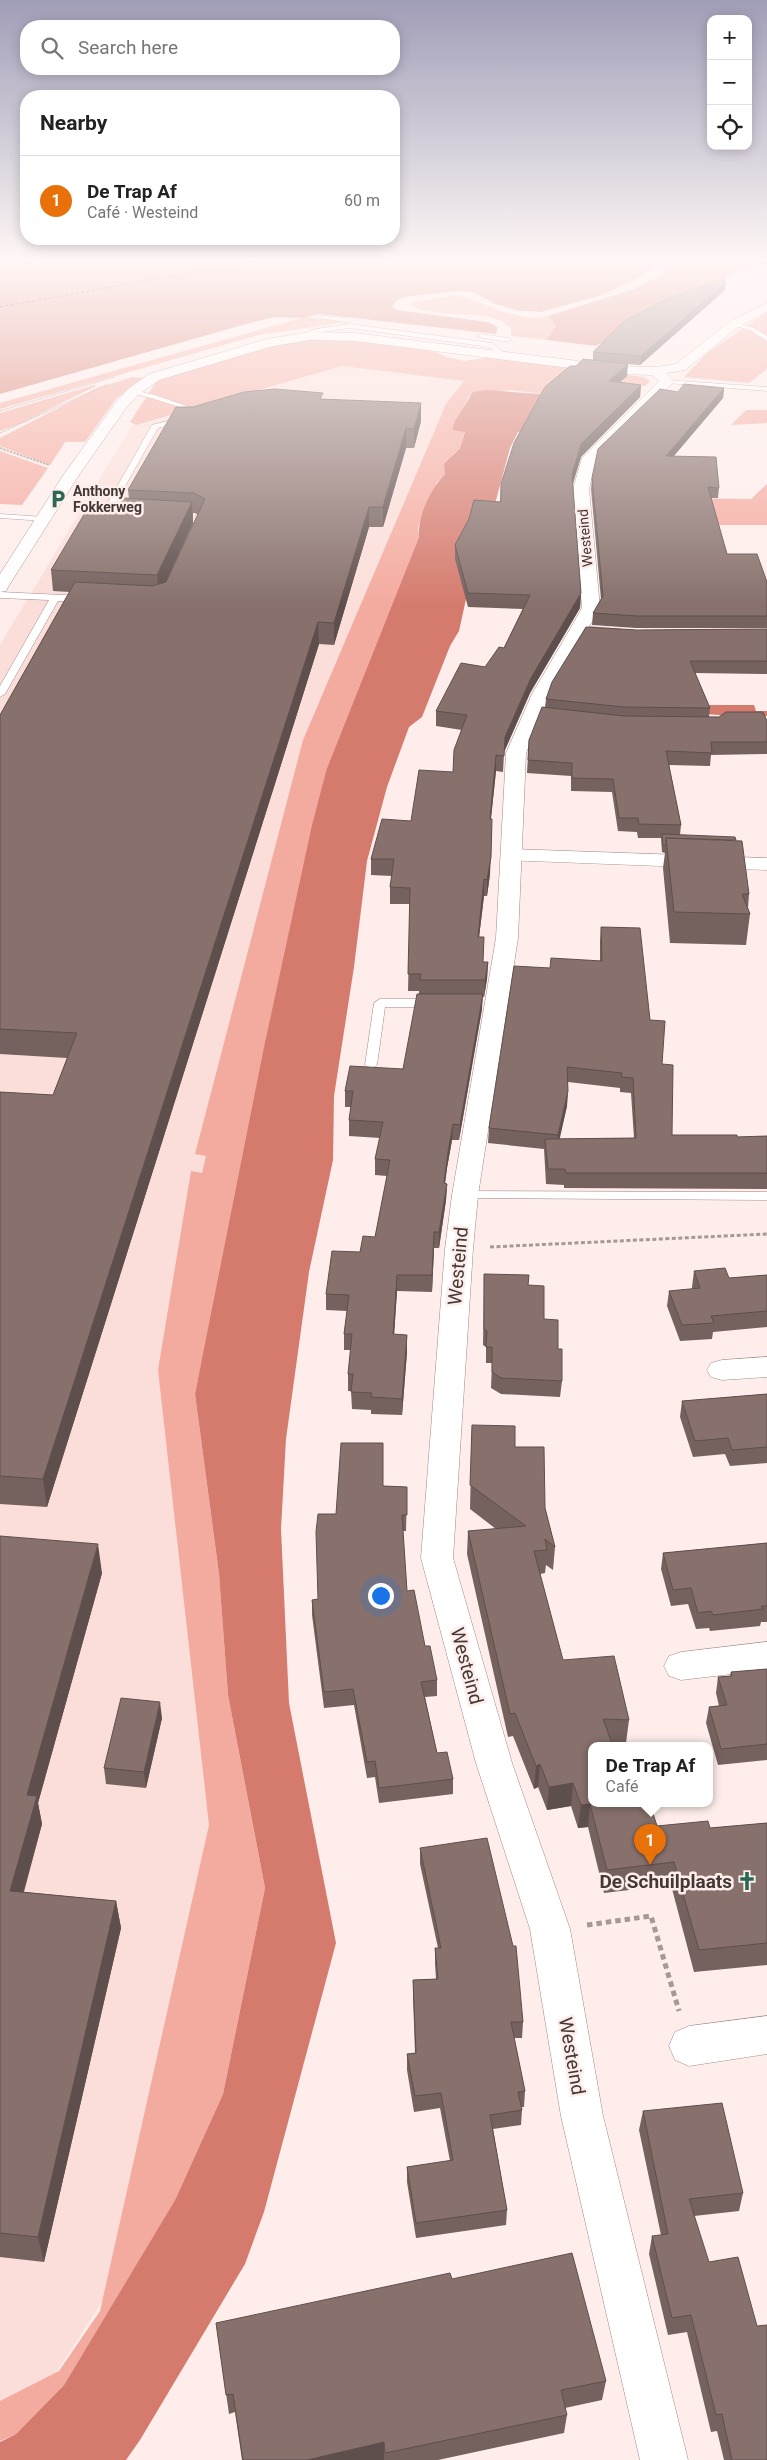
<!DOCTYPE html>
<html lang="en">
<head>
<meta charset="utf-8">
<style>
  :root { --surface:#fff; --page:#f2f2f2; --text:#222; --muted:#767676; --line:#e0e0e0; --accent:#7c3aed }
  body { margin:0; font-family:Roboto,sans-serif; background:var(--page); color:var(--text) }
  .controls { position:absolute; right:15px; top:15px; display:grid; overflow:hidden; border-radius:10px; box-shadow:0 2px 12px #0003 }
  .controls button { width:45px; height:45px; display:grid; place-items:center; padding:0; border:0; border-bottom:1px solid var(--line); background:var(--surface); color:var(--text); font:25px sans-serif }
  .you { position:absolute; left:380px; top:1595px; width:18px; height:18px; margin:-12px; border:4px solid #fff; border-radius:50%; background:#1a73e8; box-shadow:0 0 0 8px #1a73e833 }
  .badge { display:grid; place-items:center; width:32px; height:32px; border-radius:50%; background:var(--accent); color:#fff; font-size:16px; font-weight:700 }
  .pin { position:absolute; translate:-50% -41px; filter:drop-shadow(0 1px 2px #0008) }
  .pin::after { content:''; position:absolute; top:26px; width:18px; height:15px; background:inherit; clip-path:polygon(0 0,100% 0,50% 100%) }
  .popup { position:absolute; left:588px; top:1742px; width:125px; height:65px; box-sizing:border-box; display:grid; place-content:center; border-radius:10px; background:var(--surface); filter:drop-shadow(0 1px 4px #0005); font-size:16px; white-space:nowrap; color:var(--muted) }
  .popup b { font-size:19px; color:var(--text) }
  .popup::after { content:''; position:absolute; left:50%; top:100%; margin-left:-10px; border:10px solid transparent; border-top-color:var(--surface) }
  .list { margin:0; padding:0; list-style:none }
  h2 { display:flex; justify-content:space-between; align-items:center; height:65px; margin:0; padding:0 20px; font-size:21px }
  h2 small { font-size:16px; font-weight:400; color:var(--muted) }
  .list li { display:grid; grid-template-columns:32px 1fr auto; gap:15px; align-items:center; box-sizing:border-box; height:90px; padding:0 20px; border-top:1px solid var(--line) }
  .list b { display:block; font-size:19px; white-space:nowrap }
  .list p { margin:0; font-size:16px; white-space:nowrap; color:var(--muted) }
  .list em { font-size:16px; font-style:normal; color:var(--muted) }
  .icon { flex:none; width:28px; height:28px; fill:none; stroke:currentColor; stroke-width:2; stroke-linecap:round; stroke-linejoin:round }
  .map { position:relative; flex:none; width:767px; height:2460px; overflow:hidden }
  .search { position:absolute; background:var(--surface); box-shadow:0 2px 12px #0003; left:20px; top:20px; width:380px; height:55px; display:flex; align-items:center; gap:12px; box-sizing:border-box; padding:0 18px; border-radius:20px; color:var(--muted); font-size:19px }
  .panel { position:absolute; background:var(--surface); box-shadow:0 2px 12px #0003; left:20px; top:90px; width:380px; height:155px; border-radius:20px }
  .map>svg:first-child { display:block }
</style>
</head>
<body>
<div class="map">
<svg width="767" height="2460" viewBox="0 0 767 2460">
  <rect width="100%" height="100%" fill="#feedea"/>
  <path fill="#fbded9" d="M342 366 465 381 446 404 303 740 168 1386 236 1853 133 2254 39 2399 0 2416V645L132 425Z"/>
  <g fill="#f4ab9f">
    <path d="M455 295C487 301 515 324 548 316L556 326 546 340 511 336V328C489 305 435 322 411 305L413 302Z"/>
    <path d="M767 312V369L749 383 684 377 707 353Z"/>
    <path d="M305 317 354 323H339L259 335 0 409V403Z"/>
    <path d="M312 339H342L429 349 446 357 464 361 493 357 643 377 650 381 645 386 621 383 622 380 553 395 510 390 469 396 452 430 465 431 460 448 453 454 445 474 437 482 427 504 418 527 419 537 327 768 195 1394 219 1574 228 1695 265 1888 223 2094 175 2200 64 2385 16 2434 0 2441V2401L59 2371 100 2311 209 1825 158 1370 191 1171 202 1173 206 1156 195 1154 303 740 446 404 464 381 342 366 136 425 130 422 156 382 176 373 269 347Z"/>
    <path d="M132 377 143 378 116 399 85 442H65L50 465 0 446V438L95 389Z"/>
    <path d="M94 385 96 386 20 424 0 431V413Z"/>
    <path d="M746 410H767V423L731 425Z"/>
    <path d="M0 451 48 468 22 505 0 504Z"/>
    <path d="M767 484V525H667L673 498 751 499Z"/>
  </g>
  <g fill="#d57b6e">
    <path d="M0 261H767V265L746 268 679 298 596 346 546 340 556 326 548 316 634 289 661 275 664 265H655L652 271 603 295 541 312 519 311 495 304 474 293 462 291 405 297 392 306 397 310 488 322 498 327 496 334 319 314 302 318 275 317 246 324 0 394Z"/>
    <path d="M486 390 553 395 522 432H518L510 448 488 530 470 581 459 631 450 646 422 717 409 727 387 787 367 861 354 967 334 1096 333 1160 309 1272 286 1439 281 1529 289 1703 336 1943 264 2212 245 2264 140 2440 126 2460H0V2442L16 2434 64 2385 175 2200 223 2094 265 1888 228 1695 219 1574 195 1394 263 1052 312 825 327 768 419 537C417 516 432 487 445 474L444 464 460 448 465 432 452 430 455 421 473 392Z"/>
    <path d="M704 705H754L756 711H767V716L743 717 706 714Z"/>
  </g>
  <path fill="#feedea" d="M660 264 664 265 662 275 634 289 546 316 548 313 588 302 549 313 530 315 502 309 473 295 462 293 406 300 396 306 488 320 500 325 499 335 496 334 498 327 488 322 397 310 392 307 396 301 405 297 462 291 474 293 495 304 519 311 541 312 603 295 625 286 652 271 655 265Z"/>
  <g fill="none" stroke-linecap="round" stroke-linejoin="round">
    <path stroke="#540000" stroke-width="1" stroke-dasharray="3 2.5" stroke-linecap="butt" d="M0 307 256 261"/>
    <g stroke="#a28985" stroke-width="1">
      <g id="service">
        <path d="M316 315 347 318 350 320 347 322 318 318Z"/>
        <path d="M734 322 754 328 767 336V341L750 330 732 325Z"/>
        <path d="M349 324 492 343 505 355 500 356 490 347 349 328 315 333 310 338 307 336 311 330Z"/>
        <path d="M480 334 509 338 512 340 509 342 478 337Z"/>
        <path d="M665 380 767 387V391L667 383Z"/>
        <path d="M133 390 155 395 207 413 201 414 151 398 131 393Z"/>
        <path d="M184 417 186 420 158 428 111 511H121V515H103L102 513 152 425Z"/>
        <path d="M0 514 45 517 49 519 45 521 0 518Z"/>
        <path d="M0 592 84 596 88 599 84 602 58 601 5 694 0 697V686L49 600 0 598Z"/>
        <path d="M380 999H434L440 1003 434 1007H385L377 1065 371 1069 365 1065 374 1003Z"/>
        <path d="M465 1191 767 1192V1200L460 1198 458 1195Z"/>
      </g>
    </g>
    <g stroke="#a28985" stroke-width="1">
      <g id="minor">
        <path d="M767 303V312L738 327 685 370 666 373 674 381 672 384 596 459 589 489 600 608 584 635H572L569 631 582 608 573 489 582 458 659 381 652 375 618 374 355 341 310 340 273 346 159 380 138 395 126 408 79 475 8 587 6 591 0 592V574L64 474 116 402 128 389 149 374 267 339 310 332 355 333 618 366 656 367 676 364 730 321Z"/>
        <path d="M512 849 767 858V870L504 860 501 855 504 850Z"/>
        <path d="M767 1357V1377L722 1380 711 1377 707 1370 711 1363 722 1360Z"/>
        <path d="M767 1642V1670L681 1680 669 1676 664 1666 669 1656 681 1652Z"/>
        <path d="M767 2016V2054L689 2066 675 2060 669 2046 675 2032 689 2026Z"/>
      </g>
    </g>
    <g stroke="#a28985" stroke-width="1">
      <path id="tertiary" d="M578 626 619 629 625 630 628 634 625 638 584 637 550 694 526 753 518 938 478 1195 473 1249 453 1558 512 1763 570 1929 603 2116 688 2460H640L561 2116 530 1929 476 1763 421 1558 445 1249 452 1195 496 938 506 753 532 694 569 631 572 627Z"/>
    </g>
    <g stroke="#a69895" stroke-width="1" stroke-dasharray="2 1" stroke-linecap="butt">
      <path d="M0 411 114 377"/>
      <path d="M0 433 108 384"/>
    </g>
    <path stroke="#a69895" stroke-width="2" stroke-dasharray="2.5 1" stroke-linecap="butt" d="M0 448 49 465"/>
    <path stroke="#a69895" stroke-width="3" stroke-dasharray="4 2.5" stroke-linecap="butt" d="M490 1247 767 1234"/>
    <path stroke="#a69895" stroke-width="5" stroke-dasharray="5.5 4" stroke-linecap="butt" d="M587 1925 651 1916 679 2011"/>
    <use href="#service" fill="#fff" fill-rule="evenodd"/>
    <use href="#minor" fill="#fff" fill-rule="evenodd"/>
    <use href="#tertiary" fill="#fff" fill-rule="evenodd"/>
  </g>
  <g fill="#75615d" fill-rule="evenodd">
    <path d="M725 290 640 365 614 363 627 376 620 382 641 385 640 397 581 457 573 484 581 593 580 608 530 693 504 752 503 772 496 771 491 819 490 874 487 896H484L479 937 483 962H488L487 979 484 997H482V1009L459 1140H452L447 1168 445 1183 447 1184 446 1200 439 1248H434L432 1292 397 1291 394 1335H407V1352L402 1415 371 1414V1410L352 1409 351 1391H348V1374L351 1350H344V1334L347 1311 326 1310V1294L360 1252 375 1237 387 1176 375 1175V1159L380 1138 349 1136V1120L351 1107H345V1091L403 1069 419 994V991H408L410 904H390V887L392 876 371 875V859L411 821 453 772 462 730 436 726V711L485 667 504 648 523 609 468 607 455 559V545L500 502 501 484 576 366 593 360V352Z"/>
    <path d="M724 388 723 398 674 456 719 488 718 498H711L727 554 767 582V628H636L592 625 593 613 601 599 591 489 592 478 678 392Z"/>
    <path d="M323 399 421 421 414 448H406L383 527H369L334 645 319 644 47 1507 0 1504V1092L53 1095 67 1058 0 1054V715L70 592 53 591 51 570 129 498 128 490 193 407ZM193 513H195L198 515 166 582 193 523Z"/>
    <path d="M767 629V674L695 673 710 708 709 717 767 721V754L711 755 710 766 669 765 681 825 680 835 749 894 748 908 750 914 746 945 670 943 663 868 665 853 662 852 661 838H638L637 832 618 831 612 792 571 791V776L527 773 529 740 545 708 546 699 637 630Z"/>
    <path d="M601 927 650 1020 662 1064 672 1135 737 1137 767 1136V1189L564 1188V1185L546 1184 544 1149 488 1143 489 1128 550 968 600 961V941ZM568 1082 620 1088V1092L631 1093 634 1138 559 1139 567 1106Z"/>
    <path d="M694 1271 729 1278 767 1275V1327L713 1332 712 1339 680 1341 667 1306 669 1291 692 1289V1287Z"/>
    <path d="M484 1274 528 1285 558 1349 562 1381 560 1397 501 1394 491 1388 492 1363H486V1347L483 1345Z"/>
    <path d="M767 1394V1463L730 1466 725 1454 693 1457 680 1417 682 1401Z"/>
    <path d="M472 1425 515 1447 545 1508 555 1547 553 1570 546 1565 545 1573 540 1574 563 1660 629 1720 626 1743H611L591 1804 657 1826 710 1828 767 1823V1965L694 1972 671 1885 604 1893 588 1827 578 1828 571 1806 547 1810 538 1787 534 1789 513 1736 508 1737 467 1554 468 1531 496 1529 470 1509Z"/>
    <path d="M383 1486 407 1487 406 1531H403L407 1591 425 1646 437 1680V1696L425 1697 437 1753 453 1779V1794L379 1803 375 1777 367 1778 354 1705 324 1708 312 1615V1600L318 1599 336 1514Z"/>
    <path d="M0 1536 102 1573 38 1803 42 1824 24 1892 116 1901 121 1928 44 2262 0 2257Z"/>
    <path d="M767 1543V1622H761L760 1626 710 1631 709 1628 696 1629 688 1604 671 1606 661 1569 663 1553Z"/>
    <path d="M767 1669V1760L718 1765 706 1723 709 1707 719 1706 716 1693 718 1677 730 1676 731 1672Z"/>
    <path d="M162 1718 146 1788 106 1784 104 1768Z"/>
    <path d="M420 1848 523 2022 522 2038H514L525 2091 524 2107H522V2110L521 2125 493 2129 507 2210 506 2225 416 2238 407 2182V2167L450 2161 440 2108 414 2112 407 2070V2054L415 2053 413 1995V1980L436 1979 435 1963V1948H438L420 1864Z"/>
    <path d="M643 2111 743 2193 739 2211 694 2216 767 2460H724L717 2431 711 2432 687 2332 668 2335 649 2254 652 2236 661 2235 639 2130Z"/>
    <path d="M452 2279 606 2381 602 2400 565 2408 567 2415 564 2433 438 2460H242L235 2412 229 2414 216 2323Z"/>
  </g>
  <g fill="#5f4f4c">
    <path d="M726 282 725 290 640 365 641 356Z"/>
    <path d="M628 364 627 376 608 393 609 381Z"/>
    <path d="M641 385 640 397 581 457 571 488 572 475 581 444Z"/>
    <path d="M724 388 723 398 665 466 666 456Z"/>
    <path d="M421 403V421L414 448V429Z"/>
    <path d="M406 428V448L383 527V507Z"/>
    <path d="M192 502 193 523 159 596 157 575Z"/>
    <path d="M369 507V527L334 645V623Z"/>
    <path d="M581 593 580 608 530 693 504 752 503 772 505 737 531 678Z"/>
    <path d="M318 622 319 644 47 1507 43 1479Z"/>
    <path d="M496 755V771L489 835 490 819Z"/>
    <path d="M492 819 490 874 487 896V880Z"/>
    <path d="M484 879V896L477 954 478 937Z"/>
    <path d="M488 962 487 979 484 997 485 980Z"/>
    <path d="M483 994 482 1009 459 1140 460 1125Z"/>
    <path d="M568 1091 567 1106 557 1151 558 1135Z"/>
    <path d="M453 1124 452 1140 447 1168 443 1199 444 1183 448 1152Z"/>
    <path d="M447 1184 446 1200 439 1248V1232Z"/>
    <path d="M434 1232V1248L432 1292V1275Z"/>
    <path d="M397 1275V1291L393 1351V1334Z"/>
    <path d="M407 1335V1352L402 1415V1399Z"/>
    <path d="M98 1544 102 1573 38 1803 42 1824 16 1918 10 1891 27 1795Z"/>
    <path d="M160 1702 162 1718 146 1788 144 1772Z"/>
    <path d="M540 1764 538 1787 534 1789 536 1766Z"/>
    <path d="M573 1783 571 1806 547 1810 549 1787Z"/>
    <path d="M590 1804 588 1827 578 1828 581 1805Z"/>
    <path d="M116 1901 121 1928 44 2262 38 2237Z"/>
    <path d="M384 2442V2460H307Z"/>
  </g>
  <g fill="#88716c" stroke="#5f4f4c">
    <path d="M724 279 726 282 641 356 593 352 624 321 667 299Z"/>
    <path d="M583 359 628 364 609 381 641 385 581 444 572 475 581 593 531 678 505 737 504 756 496 755 490 819H492L491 857 487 880 484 879 478 937H484L483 962H488L485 980H420L421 974H408L410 888 390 887 394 859H371L382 819 411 821 419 770 453 772 454 750 467 715 436 711 461 663 485 667 499 647 504 648 530 595 468 593 455 545 469 519 474 500 501 502V484L514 443 545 387 570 366H576Z"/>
    <path d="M684 384 724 388 666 456 716 457 719 488 708 487 727 554H757L767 582V616H637L593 613 603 596 592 478 598 449 660 389 678 392Z"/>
    <path d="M275 389 323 393 320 399 421 403 414 429 406 428 383 507H369L334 623 318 622 43 1479 0 1476V1092L53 1095 77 1033 0 1029V715L75 582 153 586 166 582 205 499 194 493 128 490 176 407H193L244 392Z"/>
    <path d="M124 498 192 502 157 575 51 570 89 506 118 507Z"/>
    <path d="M586 627 637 630 767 629V661H690L710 708 624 707 546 699 552 682Z"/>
    <path d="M542 707 624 716 719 717 726 712H763L767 721V742H711L712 753 666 751 681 825 639 824 638 818H619L613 779 572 778V763L528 760 529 740Z"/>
    <path d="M662 834 735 837 736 840 666 838V845H663Z"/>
    <path d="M666 838 742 841 749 894H742L750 914 674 912Z"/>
    <path d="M601 927 640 928 650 1020 665 1021 662 1064 673 1065 672 1135H737V1137L767 1136V1173H566L565 1169H548L545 1139 636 1138 633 1078 621 1077 622 1073 567 1067 568 1091 558 1135 489 1128 514 966 550 968 551 958 602 961Z"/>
    <path d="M417 994H483L460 1125 453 1124 448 1152 444 1183 447 1184 439 1232H434L432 1275H397L393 1334 407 1335 402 1399 371 1397 372 1393 351 1392 353 1374H348L352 1334H344L349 1295 326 1294 332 1251 360 1252 363 1236 375 1237 390 1160 375 1159 383 1122 349 1120 353 1091H345L350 1066 403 1069Z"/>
    <path d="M725 1268 729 1278 767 1275V1311L711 1316 714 1323 682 1325 669 1291 700 1288 694 1271Z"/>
    <path d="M484 1274 529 1275 528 1285 544 1286V1319L558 1320V1349H562V1381L501 1378 492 1372V1347H486L487 1331 484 1329Z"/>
    <path d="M767 1394V1447L732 1450 728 1438 695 1441 682 1401Z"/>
    <path d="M472 1425 515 1426V1447H544L545 1508 555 1547 545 1539 547 1550 534 1551 563 1660 614 1656 629 1720 603 1719 613 1746H591V1804H650L657 1826 708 1821 710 1828 767 1823V1943L699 1950 674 1862 607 1870 590 1804 581 1805 573 1783 549 1787 540 1764 536 1766 515 1713 510 1714 468 1531 526 1526 470 1485Z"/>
    <path d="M341 1443H383V1486L407 1487V1515H402L407 1591 414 1590 425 1646H430L437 1680 421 1682 437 1753 447 1752 453 1779 379 1788 375 1761 367 1762 353 1689 324 1692 312 1600 318 1599 316 1532 318 1514H336Z"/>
    <path d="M0 1536 98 1544 27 1795 37 1796 10 1891 116 1901 38 2237 0 2233Z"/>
    <path d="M767 1543V1606H761L763 1609 713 1615 711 1611 698 1613 691 1588 673 1590 663 1553Z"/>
    <path d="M767 1669V1744L721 1749 709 1707 727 1705 718 1677 732 1676 731 1672Z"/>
    <path d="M121 1698 160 1702 144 1772 104 1768Z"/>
    <path d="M487 1838 513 1946H516L523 2022H511L525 2091 518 2092 522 2110 490 2115 507 2210 416 2223 407 2167 453 2160 441 2093 415 2096 407 2054 416 2053 413 1980 438 1979 435 1948H441L420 1848Z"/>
    <path d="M722 2103 743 2193 689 2199 709 2262 738 2257 757 2326 767 2325V2460H732L722 2414 716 2415 691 2315 672 2318 652 2236 668 2234 643 2111Z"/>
    <path d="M572 2253 606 2381 561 2390 567 2415 385 2453 384 2442 307 2460H243L233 2394 226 2395 216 2323 450 2273 452 2279Z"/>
  </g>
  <linearGradient id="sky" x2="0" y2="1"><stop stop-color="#a09db7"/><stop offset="0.43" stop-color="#fff7f6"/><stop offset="1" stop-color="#fff7f6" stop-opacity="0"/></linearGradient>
  <rect width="767" height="605" fill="url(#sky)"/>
  <defs>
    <g id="parking-bare" transform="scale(1.5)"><path d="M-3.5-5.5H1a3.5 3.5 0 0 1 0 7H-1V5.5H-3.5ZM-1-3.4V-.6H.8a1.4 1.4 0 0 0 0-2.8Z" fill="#296855" stroke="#feedea" stroke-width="2.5" paint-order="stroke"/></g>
    <g id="church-bare" transform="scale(1.5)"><path d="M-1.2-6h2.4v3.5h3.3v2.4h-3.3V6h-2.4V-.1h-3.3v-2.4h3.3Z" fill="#296855" stroke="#feedea" stroke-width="2.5" paint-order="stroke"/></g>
  </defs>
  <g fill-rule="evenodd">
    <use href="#parking-bare" x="58" y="499"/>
    <use href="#church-bare" x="747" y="1881"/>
  </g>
  <g text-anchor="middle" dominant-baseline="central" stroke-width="5" stroke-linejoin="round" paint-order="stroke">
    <g font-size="14" font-weight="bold" fill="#423836" stroke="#feedea" text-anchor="start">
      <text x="73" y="491">Anthony<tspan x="73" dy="16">Fokkerweg</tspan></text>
    </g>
    <g font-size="14" fill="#423836" stroke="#feedea">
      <text transform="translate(585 538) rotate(-95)">Westeind</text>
    </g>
    <g font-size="19" fill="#423836" stroke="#feedea">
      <text transform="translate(458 1266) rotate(-85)">Westeind</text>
      <text transform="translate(467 1666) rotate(75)">Westeind</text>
      <text transform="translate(572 2056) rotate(80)">Westeind</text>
    </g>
    <g font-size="19" font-weight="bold" fill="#423836" stroke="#feedea" text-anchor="end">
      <text x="732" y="1881">De Schuilplaats</text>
    </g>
  </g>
</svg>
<div class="controls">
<button>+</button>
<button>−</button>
<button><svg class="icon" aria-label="locate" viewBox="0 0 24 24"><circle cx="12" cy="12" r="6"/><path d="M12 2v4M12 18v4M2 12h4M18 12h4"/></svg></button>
</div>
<div class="you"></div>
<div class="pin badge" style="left:650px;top:1865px;background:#e8710a">1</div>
<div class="popup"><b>De Trap Af</b>Café</div>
<div class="search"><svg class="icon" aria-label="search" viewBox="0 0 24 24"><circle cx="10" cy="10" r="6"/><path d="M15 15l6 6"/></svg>Search here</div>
<section class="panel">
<h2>Nearby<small></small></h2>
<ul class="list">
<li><span class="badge" style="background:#e8710a">1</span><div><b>De Trap Af</b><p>Café · Westeind</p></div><em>60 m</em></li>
</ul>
</section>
</div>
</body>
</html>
